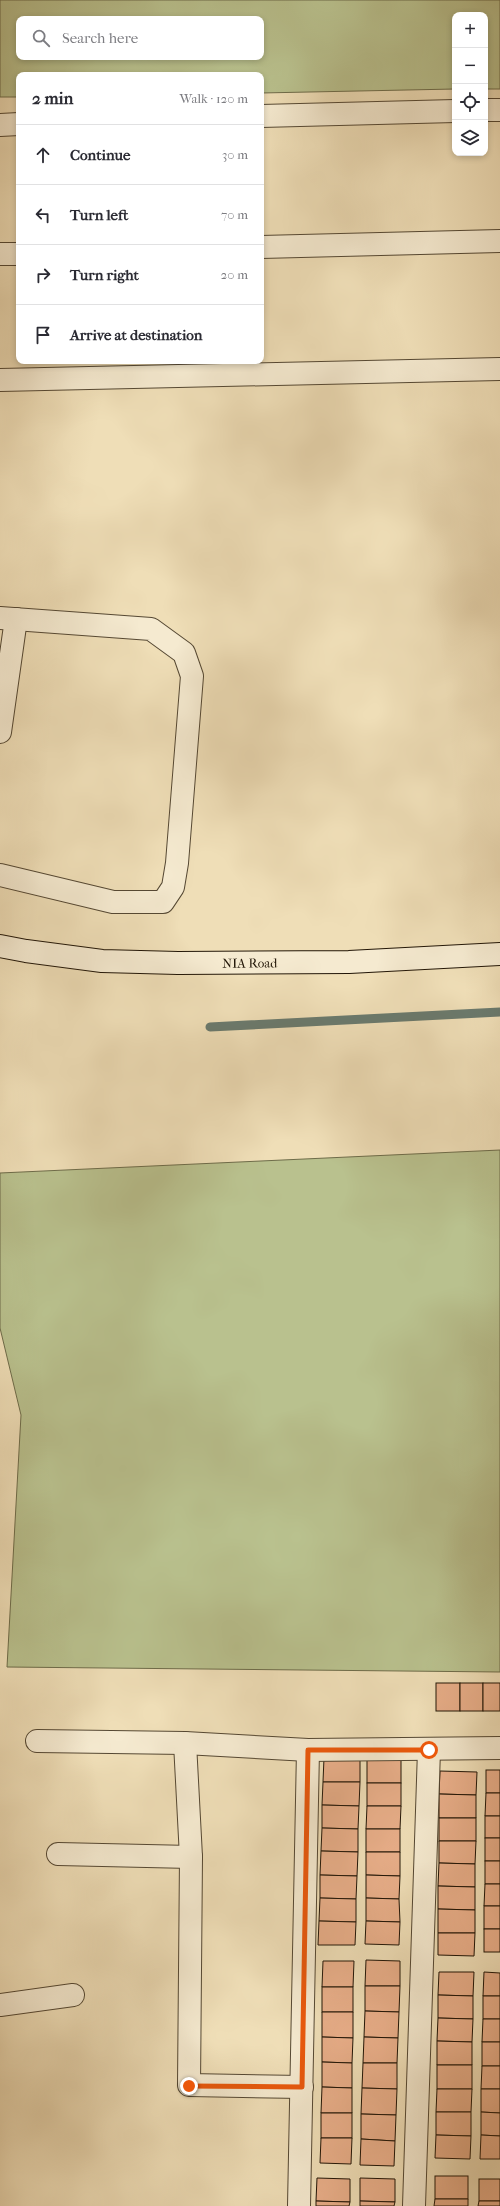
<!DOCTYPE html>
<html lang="en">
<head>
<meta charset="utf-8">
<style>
  :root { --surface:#fff; --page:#f7f7f7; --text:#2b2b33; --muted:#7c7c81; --line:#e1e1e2 }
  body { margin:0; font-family:"IM FELL French Canon",serif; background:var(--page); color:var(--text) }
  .controls { position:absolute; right:12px; top:12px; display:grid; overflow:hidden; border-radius:8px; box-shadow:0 2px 6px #0003 }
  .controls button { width:36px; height:36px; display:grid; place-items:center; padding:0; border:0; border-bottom:1px solid var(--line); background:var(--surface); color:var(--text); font:20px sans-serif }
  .stop { position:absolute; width:12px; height:12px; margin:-9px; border:3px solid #ea580c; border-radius:50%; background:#fff }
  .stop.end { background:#ea580c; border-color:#fff; box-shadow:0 1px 4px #0008 }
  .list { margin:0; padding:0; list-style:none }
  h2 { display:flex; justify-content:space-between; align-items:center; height:52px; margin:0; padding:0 16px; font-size:17px }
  h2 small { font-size:13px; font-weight:400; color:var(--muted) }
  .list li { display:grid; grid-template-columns:26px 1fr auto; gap:12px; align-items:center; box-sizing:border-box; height:60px; padding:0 16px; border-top:1px solid var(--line) }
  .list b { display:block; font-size:15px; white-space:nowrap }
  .list em { font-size:13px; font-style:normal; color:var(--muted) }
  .icon { flex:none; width:22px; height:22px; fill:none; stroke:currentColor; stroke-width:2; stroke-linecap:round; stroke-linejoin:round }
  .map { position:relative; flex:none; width:500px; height:2206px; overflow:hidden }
  .search { position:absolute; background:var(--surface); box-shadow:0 2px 6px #0003; left:16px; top:16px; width:248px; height:44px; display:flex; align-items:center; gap:10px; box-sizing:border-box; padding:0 14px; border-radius:8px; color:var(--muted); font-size:15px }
  .panel { position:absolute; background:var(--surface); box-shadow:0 2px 6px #0003; left:16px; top:72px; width:248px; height:292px; border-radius:8px }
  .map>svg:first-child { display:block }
</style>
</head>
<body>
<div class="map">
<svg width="500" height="2206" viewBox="0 0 500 2206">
  <rect width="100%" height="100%" fill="#efdeb7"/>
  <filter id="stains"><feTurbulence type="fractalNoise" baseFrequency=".005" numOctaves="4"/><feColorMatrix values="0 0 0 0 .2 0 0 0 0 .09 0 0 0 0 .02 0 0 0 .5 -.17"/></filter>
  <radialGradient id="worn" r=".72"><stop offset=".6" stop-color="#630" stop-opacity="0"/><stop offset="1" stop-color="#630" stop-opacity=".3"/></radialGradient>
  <g fill="#b9c18e" stroke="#6e6c4a" fill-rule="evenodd">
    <path d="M0 0H500V89H485V15H455V89L261 93V75H19V97H0ZM19 19H261V57H19Z"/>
    <path d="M500 1150V1672L7 1667 21 1415 0 1328V1173Z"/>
  </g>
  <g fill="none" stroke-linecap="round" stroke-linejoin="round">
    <path stroke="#6a7a6e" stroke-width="9" d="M210 1027 500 1012"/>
  </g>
  <g fill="#e8ae89" stroke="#221607">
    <rect x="436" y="1683" width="24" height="28"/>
    <rect x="460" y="1683" width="23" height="28"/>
    <rect x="483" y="1683" width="17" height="28"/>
    <path d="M324 1758 360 1759V1782H323Z"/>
    <rect x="367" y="1760" width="34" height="23"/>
    <rect x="486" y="1770" width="14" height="23"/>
    <path d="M440 1771 477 1772 476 1795 439 1794Z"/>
    <path d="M323 1782H360L359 1806 322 1805Z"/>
    <rect x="367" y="1783" width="34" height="23"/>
    <path d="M486 1793H500V1816H485Z"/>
    <path d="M439 1794 476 1795V1818H439Z"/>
    <path d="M322 1805 359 1806 358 1829 322 1828Z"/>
    <path d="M367 1806H401L400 1829H366Z"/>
    <rect x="485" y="1816" width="15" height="22"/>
    <rect x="439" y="1818" width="37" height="23"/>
    <path d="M322 1828 358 1829V1852L321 1851Z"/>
    <rect x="366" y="1829" width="34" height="23"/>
    <rect x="485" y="1838" width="15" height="23"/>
    <path d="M439 1841H476L475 1864 439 1863Z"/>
    <path d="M321 1851 358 1852 357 1876 320 1875Z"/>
    <path d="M366 1852H400V1876L366 1875Z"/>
    <rect x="485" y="1861" width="15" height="23"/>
    <path d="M439 1863 475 1864V1887L438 1886Z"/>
    <path d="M320 1875 357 1876 356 1899 320 1898Z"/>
    <path d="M366 1875 400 1876 399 1899 366 1898Z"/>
    <path d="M485 1884H500V1906H484Z"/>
    <path d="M438 1886 475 1887V1910L438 1909Z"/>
    <path d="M320 1898 356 1899V1922L319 1921Z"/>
    <path d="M366 1898 399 1899 400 1922 366 1921Z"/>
    <rect x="484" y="1906" width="16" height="23"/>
    <path d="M438 1909 475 1910V1933H438Z"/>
    <path d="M319 1921 356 1922 355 1945H318Z"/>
    <path d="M366 1921 400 1922 399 1945 365 1944Z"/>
    <rect x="484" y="1929" width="16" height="23"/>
    <path d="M438 1933H475L474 1956 438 1955Z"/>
    <path d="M366 1960 400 1961V1986H365Z"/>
    <path d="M323 1961H354L353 1987H322Z"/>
    <path d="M439 1972H474L473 1996 438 1995Z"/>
    <path d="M484 1972 500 1973V1996H483Z"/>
    <path d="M365 1986H400L399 2012 365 2011Z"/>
    <rect x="322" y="1987" width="31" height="25"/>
    <path d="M438 1995 473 1996V2019L438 2018Z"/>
    <rect x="483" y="1996" width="17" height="23"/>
    <path d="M365 2011 399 2012 398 2038 364 2037Z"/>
    <path d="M322 2012H353V2038L322 2037Z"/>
    <path d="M438 2018 473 2019 472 2042 437 2041Z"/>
    <path d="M483 2019H500V2042H482Z"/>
    <path d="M322 2037 353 2038 352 2063 322 2062Z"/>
    <path d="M364 2037 398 2038 397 2063H363Z"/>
    <path d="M437 2041 472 2042V2065H437Z"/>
    <rect x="482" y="2042" width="18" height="24"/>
    <path d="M322 2062 352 2063V2088L322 2087Z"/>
    <path d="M363 2063H397V2089L362 2088Z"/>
    <rect x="437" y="2065" width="35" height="24"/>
    <path d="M482 2066H500V2089H481Z"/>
    <path d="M322 2087 352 2088V2113H321Z"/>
    <path d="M362 2088 397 2089 396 2115 361 2114Z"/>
    <path d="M437 2089H472L471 2112H436Z"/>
    <path d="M481 2089H500V2113L481 2112Z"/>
    <path d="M436 2112H471V2136L436 2135Z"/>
    <path d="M481 2112 500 2113V2136L481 2135Z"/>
    <rect x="321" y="2113" width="31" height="25"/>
    <path d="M361 2114 396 2115 395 2141 361 2139Z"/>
    <path d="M436 2135 471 2136 470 2159 435 2158Z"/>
    <path d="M481 2135 500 2136V2159H480Z"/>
    <path d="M321 2138H352L351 2164 320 2163Z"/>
    <path d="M361 2139 395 2141 394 2166 360 2165Z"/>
    <rect x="435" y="2176" width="33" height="23"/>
    <path d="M317 2178 350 2179V2202L316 2201Z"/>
    <path d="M360 2178 395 2179V2202L360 2201Z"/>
    <rect x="479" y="2179" width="21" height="22"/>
    <path d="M435 2199H468V2206H434Z"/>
    <path d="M316 2201 350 2202 349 2206H316Z"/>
    <path d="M360 2201 395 2202 394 2206H360Z"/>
    <path d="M479 2201H500V2206H478Z"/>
  </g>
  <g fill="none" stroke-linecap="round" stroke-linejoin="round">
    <g stroke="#554833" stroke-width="24">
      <g id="street">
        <path d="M485 110H500"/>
        <path d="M261 116 455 111"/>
        <path d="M0 125 19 124"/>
        <path d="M261 247 500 241"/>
        <path d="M0 254H19"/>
        <path d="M0 380 500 369"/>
        <path d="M0 618 151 629 184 653 192 676 177 863 173 887 163 902H113L0 875"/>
        <path d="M0 732 16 619"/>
        <path d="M37 1741 185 1743 308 1750 500 1748"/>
        <path d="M185 1743 191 1857 189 2085 302 2087"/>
        <path d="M58 1854 191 1857"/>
        <path d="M0 2005 73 1995"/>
        <path d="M299 2206 308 1750"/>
        <path d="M414 2206 429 1750"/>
      </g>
    </g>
    <g stroke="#221607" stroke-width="24">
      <g id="secondary">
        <path id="s1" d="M0 946 26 951 102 961 178 963 349 962 500 954"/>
      </g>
    </g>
    <use href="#street" stroke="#f5ead0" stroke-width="22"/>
    <use href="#secondary" stroke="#f5ead0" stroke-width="22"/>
  </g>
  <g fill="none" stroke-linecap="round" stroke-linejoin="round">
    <path stroke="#ea580c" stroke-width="5" d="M189 2086 302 2087 308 1750H429"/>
  </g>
  <g text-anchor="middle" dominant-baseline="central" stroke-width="4" stroke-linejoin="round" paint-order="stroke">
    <g font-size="13" fill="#221607" stroke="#f5ead0">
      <text stroke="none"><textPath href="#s1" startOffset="251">NIA Road</textPath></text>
    </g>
  </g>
  <rect width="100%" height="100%" filter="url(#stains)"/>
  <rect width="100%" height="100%" fill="url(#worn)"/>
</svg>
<div class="controls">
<button>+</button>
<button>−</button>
<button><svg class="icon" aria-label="locate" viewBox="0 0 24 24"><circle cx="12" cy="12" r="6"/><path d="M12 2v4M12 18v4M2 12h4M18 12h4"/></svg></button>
<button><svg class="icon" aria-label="layers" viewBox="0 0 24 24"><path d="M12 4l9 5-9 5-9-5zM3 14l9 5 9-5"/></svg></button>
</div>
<div class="stop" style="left:429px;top:1750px"></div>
<div class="stop end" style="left:189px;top:2086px"></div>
<div class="search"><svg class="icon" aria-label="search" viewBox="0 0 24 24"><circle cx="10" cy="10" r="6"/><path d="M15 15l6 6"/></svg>Search here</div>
<section class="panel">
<h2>2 min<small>Walk · 120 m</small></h2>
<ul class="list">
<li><svg class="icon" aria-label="ahead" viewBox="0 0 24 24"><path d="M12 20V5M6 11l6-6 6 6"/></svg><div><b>Continue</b></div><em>30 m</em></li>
<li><svg class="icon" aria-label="left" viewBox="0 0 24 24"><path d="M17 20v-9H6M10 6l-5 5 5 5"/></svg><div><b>Turn left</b></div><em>70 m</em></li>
<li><svg class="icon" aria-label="right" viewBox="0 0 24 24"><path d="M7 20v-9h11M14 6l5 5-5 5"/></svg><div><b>Turn right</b></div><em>20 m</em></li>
<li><svg class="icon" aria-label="arrive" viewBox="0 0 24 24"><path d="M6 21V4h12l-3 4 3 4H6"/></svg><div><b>Arrive at destination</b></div></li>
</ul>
</section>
</div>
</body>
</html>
